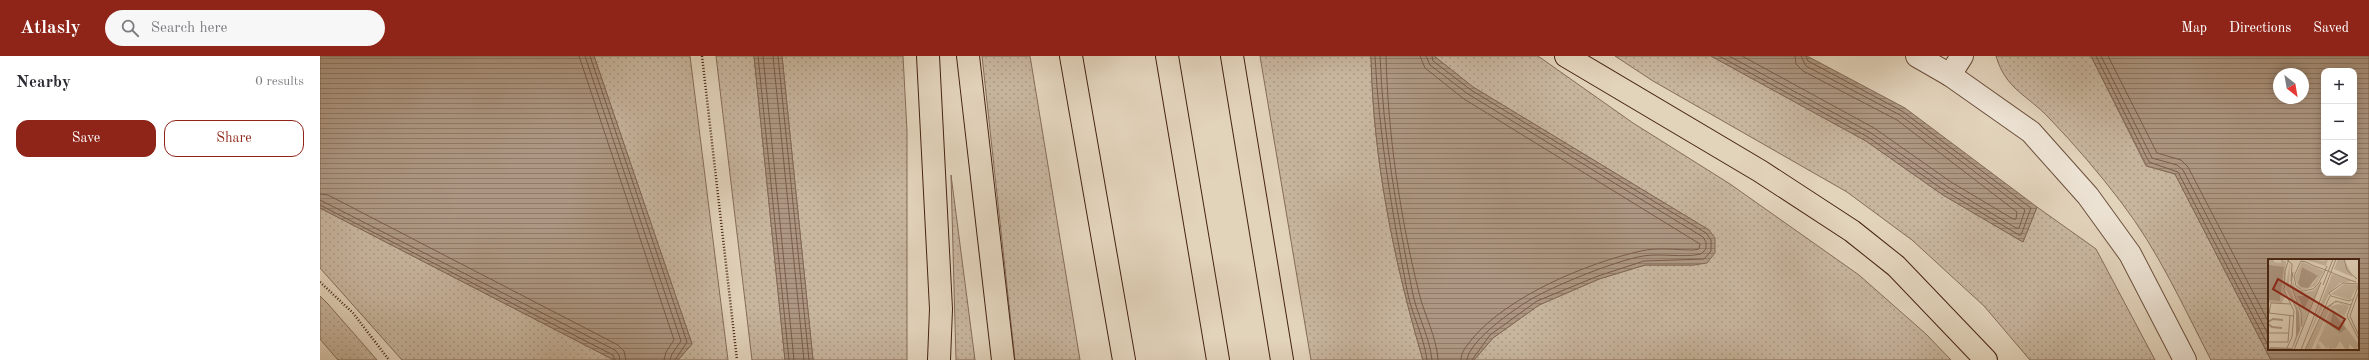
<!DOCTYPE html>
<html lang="en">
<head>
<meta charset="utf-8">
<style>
  :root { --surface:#fff; --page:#f7f7f7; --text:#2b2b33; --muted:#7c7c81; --line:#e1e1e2; --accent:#8f2418 }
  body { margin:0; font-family:"Old Standard TT",serif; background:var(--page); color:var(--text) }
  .controls { position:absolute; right:12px; top:12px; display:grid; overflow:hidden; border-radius:8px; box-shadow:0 2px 10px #0003 }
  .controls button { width:36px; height:36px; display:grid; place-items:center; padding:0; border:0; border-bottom:1px solid var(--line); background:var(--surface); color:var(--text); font:20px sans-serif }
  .compass { position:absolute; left:1953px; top:12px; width:36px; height:36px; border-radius:50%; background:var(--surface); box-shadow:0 2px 10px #0003; rotate:149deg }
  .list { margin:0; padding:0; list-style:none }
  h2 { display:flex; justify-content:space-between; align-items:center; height:52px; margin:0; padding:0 16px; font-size:17px }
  h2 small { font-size:13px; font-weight:400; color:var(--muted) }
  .actions { display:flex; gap:8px; padding:12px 16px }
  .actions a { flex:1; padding:9px 0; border:1px solid var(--accent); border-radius:12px; text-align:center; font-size:14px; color:var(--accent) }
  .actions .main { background:var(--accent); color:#fff }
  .icon { flex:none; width:22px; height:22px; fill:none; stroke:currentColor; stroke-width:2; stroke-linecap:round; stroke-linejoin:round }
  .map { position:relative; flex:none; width:2049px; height:304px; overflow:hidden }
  header { display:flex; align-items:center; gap:24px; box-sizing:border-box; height:56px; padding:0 20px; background:var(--accent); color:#fff }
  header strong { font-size:19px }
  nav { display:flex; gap:22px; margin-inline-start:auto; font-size:14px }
  .search { width:280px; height:36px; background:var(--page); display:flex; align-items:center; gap:10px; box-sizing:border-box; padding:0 14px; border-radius:22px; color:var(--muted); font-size:15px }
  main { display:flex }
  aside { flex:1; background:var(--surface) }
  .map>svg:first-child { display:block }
</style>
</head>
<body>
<header>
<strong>Atlasly</strong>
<div class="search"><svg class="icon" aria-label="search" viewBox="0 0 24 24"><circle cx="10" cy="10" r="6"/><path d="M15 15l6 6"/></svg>Search here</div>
<nav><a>Map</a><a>Directions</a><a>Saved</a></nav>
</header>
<main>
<aside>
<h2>Nearby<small>0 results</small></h2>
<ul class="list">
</ul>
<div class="actions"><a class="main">Save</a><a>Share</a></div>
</aside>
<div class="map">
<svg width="2049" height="304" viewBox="0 0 2049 304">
  <defs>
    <pattern id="green-dots" width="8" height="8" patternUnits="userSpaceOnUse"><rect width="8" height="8" fill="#c7b59e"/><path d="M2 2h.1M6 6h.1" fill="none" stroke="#ac9b87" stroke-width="1.8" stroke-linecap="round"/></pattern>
    <pattern id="water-rules" width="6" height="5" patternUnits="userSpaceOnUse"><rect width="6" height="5" fill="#ad9782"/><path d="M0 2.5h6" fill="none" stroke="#8f7b69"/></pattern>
  </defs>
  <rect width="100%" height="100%" fill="#e2d3bb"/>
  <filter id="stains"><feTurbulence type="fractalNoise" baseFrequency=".005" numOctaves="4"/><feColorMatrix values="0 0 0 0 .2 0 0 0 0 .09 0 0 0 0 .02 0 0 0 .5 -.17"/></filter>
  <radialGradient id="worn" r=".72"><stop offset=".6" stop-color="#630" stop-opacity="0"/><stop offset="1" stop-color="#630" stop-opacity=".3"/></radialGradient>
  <g fill="url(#green-dots)" stroke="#866c58">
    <path d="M274 0H370L408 304H358L372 288Z"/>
    <path d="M396 0H434L465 304H432Z"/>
    <path d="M462 0H583L587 75V304H493Z"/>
    <path d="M662 0H710L760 304H695Z"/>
    <path d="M940 0H1051C1053 103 1074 206 1103 304H991Z"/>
    <path d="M1114 0H1218L1313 67 1410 128 1539 219 1606 278 1631 304H1154L1173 282 1219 249 1279 223 1325 209H1374L1389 174 1153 31Z"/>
    <path d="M1295 0H1391L1546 85 1623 139 1703 186 1717 151 1776 193 1835 304H1710L1664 250 1592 184 1527 136 1333 25Z"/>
    <path d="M1676 0H1771L1826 110 1855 118 1951 304H1891C1863 250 1838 194 1801 146 1779 117 1755 89 1730 63 1708 39 1686 34 1676 0Z"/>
    <path d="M631 119 655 304H636Z"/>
    <path d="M0 152 294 304H82L0 212Z"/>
    <path d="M0 240 8 248 57 304H18L0 283Z"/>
  </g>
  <g fill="url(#water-rules)" stroke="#836955" fill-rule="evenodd">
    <path d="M0 0H274L372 288 358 304H294L0 152Z"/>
    <path d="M434 0H462L493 304H465Z"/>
    <path d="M1051 0H1114L1153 31 1389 174 1395 182V197L1387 207 1374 209H1325L1279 223 1219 249 1173 282 1154 304H1103C1074 206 1053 103 1051 0Z"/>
    <path d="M1391 0H1487L1585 52 1717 151 1703 186 1623 139 1546 85Z"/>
    <path d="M1771 0H2049V304H1951L1855 118 1827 110ZM2004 15H2034V117H2004ZM1959 18H1983V42H1959ZM1949 204H2038V293H1949Z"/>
  </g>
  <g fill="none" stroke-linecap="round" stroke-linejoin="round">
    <g stroke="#795d4a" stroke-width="1">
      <path d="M259 0 354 284 346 296 344 304"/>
      <path d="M265 0 361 285 352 298 350 304"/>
      <path d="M270 0 367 286 355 304"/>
      <path d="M438 0 469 304"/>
      <path d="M443 0 474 304"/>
      <path d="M453 0 484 304"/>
      <path d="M458 0 489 304"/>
      <path d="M1055 0C1059 79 1072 156 1087 234 1091 257 1104 280 1107 304"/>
      <path d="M1060 0C1063 79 1077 156 1092 234 1096 257 1110 281 1112 304"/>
      <path d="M1066 0C1068 79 1080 160 1099 237 1104 258 1117 282 1118 304"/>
      <path d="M1100 0 1105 12 1144 43 1380 188 1379 193 1373 194C1357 194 1337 191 1321 195 1267 207 1188 240 1152 283 1147 290 1141 295 1141 304"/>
      <path d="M1106 0 1110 9 1148 38 1383 181 1386 186V193L1381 198C1362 202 1342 197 1323 200 1295 205 1241 227 1215 241 1198 250 1148 285 1147 304"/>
      <path d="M1112 0 1113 5 1151 34 1386 177 1391 184V195L1384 203 1324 205 1278 220 1217 245 1170 279 1152 304"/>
      <path d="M1399 0 1548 81 1625 135 1699 179H1701L1711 152 1582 55 1488 5 1486 0"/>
      <path d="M1409 0 1551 77 1628 131 1696 172H1699L1705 154 1580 59 1486 10 1481 0"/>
      <path d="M1422 0 1554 72 1631 126 1693 163H1696L1697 156 1577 64 1483 15 1476 8 1475 0"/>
      <path d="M1776 0 1829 106 1858 116 1949 291"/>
      <path d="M1781 0 1832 102 1857 109 1863 114 1949 280"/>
      <path d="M1788 0 1837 97 1861 104 1868 111 1949 267"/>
      <path d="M0 138 8 139 298 289 304 295 306 304"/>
      <path d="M0 144 295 294 299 299 300 304"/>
      <path d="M0 149 293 299 295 304"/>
    </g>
    <g stroke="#6c4f3c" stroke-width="24">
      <g id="minor">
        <path d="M1597 0 1630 19 1711 76 1768 140 1810 198 1865 304"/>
        <path d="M1630 19 1642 0"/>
      </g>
    </g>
    <g stroke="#452312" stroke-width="24">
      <g id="highway">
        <path d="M608 0 621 253 619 304"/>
        <path d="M648 0 683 304"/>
        <path d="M751 0 804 304"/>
        <path d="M847 0 898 304"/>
        <path d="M912 0 962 304"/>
        <path d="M1246 0 1440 115 1532 175 1576 210 1666 304"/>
      </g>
    </g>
    <g stroke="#452312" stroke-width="2.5" stroke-dasharray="1 2" stroke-linecap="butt">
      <path d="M382 0 417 304"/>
      <path d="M0 226 33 257 69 304"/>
    </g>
    <use href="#minor" stroke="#ece2d3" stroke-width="22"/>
    <use href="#highway" stroke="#e2d3bb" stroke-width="22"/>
  </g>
  <g transform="translate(1948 203)">
    <rect width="91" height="91" fill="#e2d3bb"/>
    <path d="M0 0H6V3L13 4V0L18 3 17 37 14 44H1L0 55V41L12 42 14 9 0 7ZM36 0 56 2 60 0 58 7ZM70 0H76L85 18 66 10ZM34 3 56 12 47 27 36 31 30 28 27 18ZM34 8 50 18 44 26 30 22ZM22 4 21 25 33 56 34 65 32 71 31 53 17 29ZM64 15 84 22 72 24 62 33 40 78ZM25 21 27 28 36 33 45 32 52 24 35 67 24 26ZM76 25 90 26 82 41 63 35ZM67 43 73 44 81 47 76 58 83 73 75 56 65 50 49 80 64 47 70 45 77 47 71 44H66L62 49 43 91H37L58 48ZM67 50 75 57 77 67 91 86 88 91 81 85V91H78L72 82 68 89 61 90 60 86 59 90 52 82 50 84 53 89 47 91 51 80 64 51Z" fill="#c7b59e" fill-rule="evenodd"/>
    <path d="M1 6 16 8 12 42 0 41ZM34 8 50 17 40 29 33 28 30 24ZM19 30 31 53 32 71 24 91H1L2 88 24 89 28 77V51ZM29 37H42L36 51 34 46ZM65 53 78 70 72 74 62 66Z" fill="#ad9782"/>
    <path fill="none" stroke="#ad9782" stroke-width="2" d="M0 63 5 60 15 61M0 65 4 68 14 69"/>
    <path fill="none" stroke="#a38d77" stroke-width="1" d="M18 0 24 5 23 22M76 0 79 11 89 20M59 7 56 14 54 18 50 25 45 30 35 32 28 27 26 17 33 2 38 3 46 7 55 10 67 15 82 21 88 23M25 13 23 26 33 53 34 68M91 25 79 57 91 81M55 26 65 0M91 32 82 57 91 77M85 40 81 42 63 37 61 34 75 24 91 25M23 45 3 44 1 54 26 57M55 51 68 42 83 46M0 74H21M0 83H20L22 57M18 91 24 78 26 52 16 31 17 12 21 0M26 91 53 23M33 91 68 0M37 91 62 37"/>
    <path fill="#8f2418" fill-opacity="0.15" stroke="#8f2418" stroke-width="2" d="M10 20 77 60 71 70 5 30Z"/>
    <rect width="91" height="91" fill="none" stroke="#452312" stroke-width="2"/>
  </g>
  <rect width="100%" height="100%" filter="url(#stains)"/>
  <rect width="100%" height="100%" fill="url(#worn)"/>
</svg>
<div class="controls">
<button>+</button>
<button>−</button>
<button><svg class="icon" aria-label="layers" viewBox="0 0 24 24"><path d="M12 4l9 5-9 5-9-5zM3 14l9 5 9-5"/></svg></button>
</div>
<svg class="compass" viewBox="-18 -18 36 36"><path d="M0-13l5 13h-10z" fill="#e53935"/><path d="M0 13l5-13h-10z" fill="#7c7c81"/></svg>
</div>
</main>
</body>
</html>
